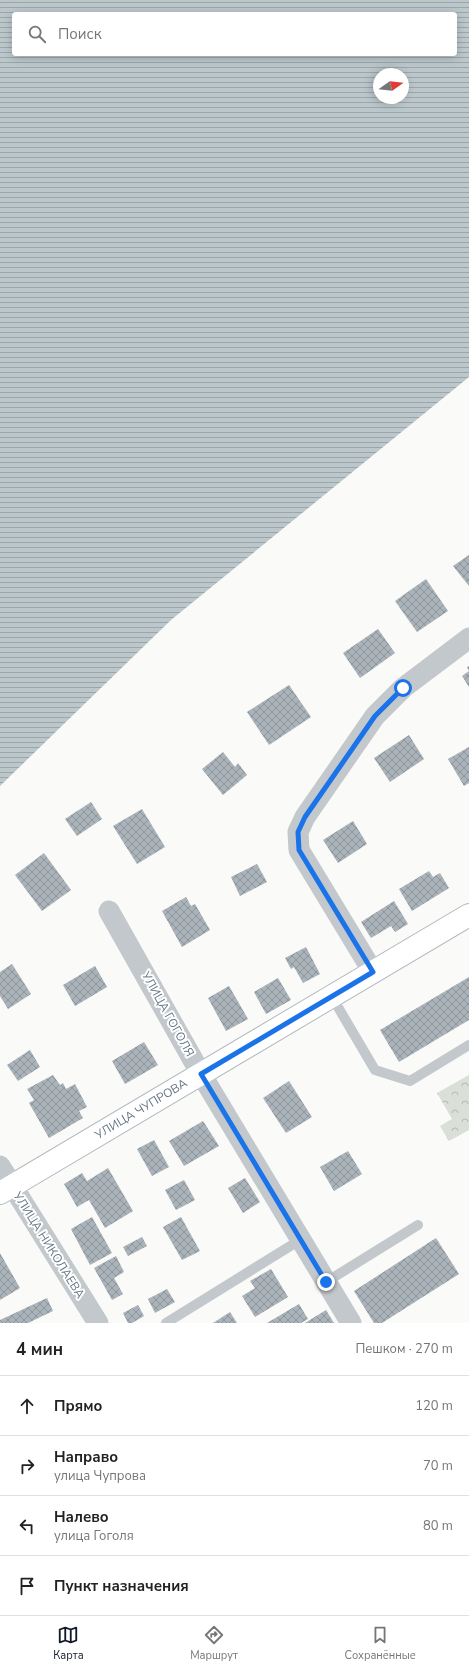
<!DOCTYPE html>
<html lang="ru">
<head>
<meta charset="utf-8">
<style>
  :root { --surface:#fff; --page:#f2f2f2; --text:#222; --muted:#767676; --line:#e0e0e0; --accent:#111827 }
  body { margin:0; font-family:"Nunito Sans",sans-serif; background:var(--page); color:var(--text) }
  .compass { position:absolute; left:373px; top:68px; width:36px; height:36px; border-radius:50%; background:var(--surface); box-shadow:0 2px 10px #0003; rotate:75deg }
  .stop { position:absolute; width:12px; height:12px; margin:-9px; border:3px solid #1a73e8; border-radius:50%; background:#fff }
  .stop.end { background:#1a73e8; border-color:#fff; box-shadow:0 1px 4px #0008 }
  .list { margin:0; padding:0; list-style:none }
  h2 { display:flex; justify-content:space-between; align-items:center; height:52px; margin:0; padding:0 16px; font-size:17px }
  h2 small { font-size:13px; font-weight:400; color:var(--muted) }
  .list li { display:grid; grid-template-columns:26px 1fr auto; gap:12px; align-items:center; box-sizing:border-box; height:60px; padding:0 16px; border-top:1px solid var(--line) }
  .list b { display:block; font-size:15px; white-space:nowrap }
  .list p { margin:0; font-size:13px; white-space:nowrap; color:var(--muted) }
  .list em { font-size:13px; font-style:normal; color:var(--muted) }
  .icon { flex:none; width:22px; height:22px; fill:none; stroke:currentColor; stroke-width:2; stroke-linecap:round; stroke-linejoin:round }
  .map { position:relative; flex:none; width:469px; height:1323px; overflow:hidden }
  .search { position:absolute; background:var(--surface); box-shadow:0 2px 10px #0003; left:12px; right:12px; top:12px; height:44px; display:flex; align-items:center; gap:10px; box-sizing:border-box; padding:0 14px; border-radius:4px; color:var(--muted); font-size:15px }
  .sheet { height:292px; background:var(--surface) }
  nav { display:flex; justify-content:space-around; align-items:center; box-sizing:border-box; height:56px; border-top:1px solid var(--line); background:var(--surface); font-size:11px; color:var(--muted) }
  nav a { display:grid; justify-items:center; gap:2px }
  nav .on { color:var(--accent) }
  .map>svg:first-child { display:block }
</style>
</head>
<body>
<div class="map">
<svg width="469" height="1323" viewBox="0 0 469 1323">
  <defs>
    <pattern id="park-crowns" width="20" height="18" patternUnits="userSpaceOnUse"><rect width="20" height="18" fill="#dadfd7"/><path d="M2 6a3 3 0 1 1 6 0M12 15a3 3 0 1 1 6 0" fill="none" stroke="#b4b9b4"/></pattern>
    <pattern id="water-rules" width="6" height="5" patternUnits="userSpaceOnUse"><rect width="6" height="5" fill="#bbc7cb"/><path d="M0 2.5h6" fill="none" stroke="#9ca6aa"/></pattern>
    <pattern id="building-cross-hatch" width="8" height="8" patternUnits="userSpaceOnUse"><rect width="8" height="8" fill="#aab3b9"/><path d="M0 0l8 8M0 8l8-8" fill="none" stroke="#8e969c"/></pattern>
  </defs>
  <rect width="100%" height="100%" fill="#fafaf8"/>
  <path fill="url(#park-crowns)" d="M469 1075V1130L449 1141 440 1126 452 1119 437 1093Z"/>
  <path fill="url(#water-rules)" fill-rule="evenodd" d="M0 0H469V377L171 620 0 786ZM14 14H455V54H14ZM379 74H403V98H379Z"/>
  <g fill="url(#building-cross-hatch)">
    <path d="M469 555V586L453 566Z"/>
    <path d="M426 579 448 611 417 632 395 601Z"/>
    <path d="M378 629 395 653 360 678 343 653Z"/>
    <path d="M469 666V687L462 676 469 671 467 667Z"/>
    <path d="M289 685 311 717 269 745 247 712Z"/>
    <path d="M409 735 424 759 390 782 374 758Z"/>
    <path d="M469 747V783L464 786 448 759Z"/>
    <path d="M223 752 235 767 238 763 247 775 223 795 202 769Z"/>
    <path d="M91 802 102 819 77 836 65 819Z"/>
    <path d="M142 809 165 847 137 864 113 826Z"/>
    <path d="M353 821 367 844 338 863 323 840Z"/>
    <path d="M44 853 71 890 42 911 15 875Z"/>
    <path d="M257 864 267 882 240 896 231 877Z"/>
    <path d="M429 871 433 877 440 873 449 888 412 911 399 889Z"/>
    <path d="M186 897 191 906 195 904 210 930 182 947 162 911Z"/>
    <path d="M394 901 408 924 395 932 391 926 371 938 361 922Z"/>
    <path d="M306 947 320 974 303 983 294 967 291 969 285 958Z"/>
    <path d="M12 964 31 994 8 1009 0 996V972Z"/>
    <path d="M95 966 107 987 75 1006 63 985Z"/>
    <path d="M469 977V1020L399 1062 380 1030Z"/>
    <path d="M278 978 291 1000 266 1014 254 992Z"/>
    <path d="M229 986 248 1019 226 1031 208 998Z"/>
    <path d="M144 1042 158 1065 125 1084 112 1061Z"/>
    <path d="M30 1050 40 1067 18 1081 7 1065Z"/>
    <path d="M53 1075 60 1085 63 1083 66 1089 75 1084 87 1107 79 1111 83 1118 49 1138 29 1103 34 1100 27 1089Z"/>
    <path d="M289 1081 312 1117 286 1133 263 1098Z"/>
    <path d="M203 1121 219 1146 184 1166 169 1141Z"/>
    <path d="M154 1140 169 1167 152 1176 137 1149Z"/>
    <path d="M348 1151 362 1174 334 1191 320 1167Z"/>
    <path d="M108 1168 133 1211 105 1228 89 1200 77 1207 64 1184 82 1173 87 1181Z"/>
    <path d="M245 1178 260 1202 243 1213 228 1188Z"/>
    <path d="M184 1180 195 1200 176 1210 165 1190Z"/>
    <path d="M92 1217 112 1253 90 1265 71 1229Z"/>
    <path d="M181 1217 200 1251 182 1260 163 1227Z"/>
    <path d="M142 1237 147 1246 128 1256 123 1247Z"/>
    <path d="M436 1238 459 1274 382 1323H374L354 1291Z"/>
    <path d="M0 1253 20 1288 0 1300Z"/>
    <path d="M116 1256 124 1272 114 1278 123 1294 112 1300 94 1268Z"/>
    <path d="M271 1269 288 1297 255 1317 242 1296 255 1288 250 1281Z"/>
    <path d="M167 1289 175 1302 155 1313 148 1299Z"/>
    <path d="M47 1298 53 1311 28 1323H0V1320Z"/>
    <path d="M299 1304 308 1319 301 1323H267Z"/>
    <path d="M138 1305 144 1316 132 1323H128L123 1313Z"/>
    <path d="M326 1310 334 1323H305Z"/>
    <path d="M230 1312 237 1323H213Z"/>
  </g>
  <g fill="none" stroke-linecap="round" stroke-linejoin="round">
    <g stroke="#b3babf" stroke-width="24">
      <path id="secondary" d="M0 1193 469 915"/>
    </g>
    <g stroke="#c3c8cc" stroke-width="10">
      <path d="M332 997 375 1070 410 1081 469 1045"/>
      <path d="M326 1282 418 1225"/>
      <path d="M166 1323 300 1240"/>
    </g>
    <g stroke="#c3c8cc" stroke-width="21">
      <path d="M109 911 201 1074 351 1323"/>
      <path d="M373 972 299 850 298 832 305 817 375 716 403 688 469 638"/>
      <path d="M0 1166 98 1323"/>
    </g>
    <use href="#secondary" stroke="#fff" stroke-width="22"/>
  </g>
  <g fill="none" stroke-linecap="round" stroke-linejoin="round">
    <path stroke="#1a73e8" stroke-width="5" d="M326 1282 201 1074 373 972 299 850 298 832 305 817 375 716 403 688"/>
  </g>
  <g text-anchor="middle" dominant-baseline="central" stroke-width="4" stroke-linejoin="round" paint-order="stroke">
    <g font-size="12" fill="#657683" stroke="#fff">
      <text transform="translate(168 1014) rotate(61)">УЛИЦА ГОГОЛЯ</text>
      <text transform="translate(141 1109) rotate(-31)">УЛИЦА ЧУПРОВА</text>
      <text transform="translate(49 1245) rotate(58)">УЛИЦА НИКОЛАЕВА</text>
    </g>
  </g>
</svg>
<svg class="compass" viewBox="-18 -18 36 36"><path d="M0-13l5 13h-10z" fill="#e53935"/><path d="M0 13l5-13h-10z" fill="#767676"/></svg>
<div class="stop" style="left:403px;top:688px"></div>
<div class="stop end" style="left:326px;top:1282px"></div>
<div class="search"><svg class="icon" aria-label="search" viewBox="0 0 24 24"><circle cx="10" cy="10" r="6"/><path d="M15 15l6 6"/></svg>Поиск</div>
</div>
<section class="sheet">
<h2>4 мин<small>Пешком · 270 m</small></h2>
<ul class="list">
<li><svg class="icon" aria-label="ahead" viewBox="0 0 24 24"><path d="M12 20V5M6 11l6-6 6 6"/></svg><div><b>Прямо</b></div><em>120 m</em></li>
<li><svg class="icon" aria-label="right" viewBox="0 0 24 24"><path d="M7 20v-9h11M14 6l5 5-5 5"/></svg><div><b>Направо</b><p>улица Чупрова</p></div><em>70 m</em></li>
<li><svg class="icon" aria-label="left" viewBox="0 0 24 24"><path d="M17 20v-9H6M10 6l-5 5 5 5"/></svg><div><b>Налево</b><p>улица Гоголя</p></div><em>80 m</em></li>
<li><svg class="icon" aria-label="arrive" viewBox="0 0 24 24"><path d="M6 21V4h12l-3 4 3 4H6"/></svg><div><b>Пункт назначения</b></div></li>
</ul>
</section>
<nav>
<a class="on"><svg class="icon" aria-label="map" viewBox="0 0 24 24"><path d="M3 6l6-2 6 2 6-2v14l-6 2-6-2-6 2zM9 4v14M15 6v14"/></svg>Карта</a>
<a><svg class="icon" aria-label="directions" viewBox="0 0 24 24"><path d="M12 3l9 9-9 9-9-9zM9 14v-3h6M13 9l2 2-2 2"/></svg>Маршрут</a>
<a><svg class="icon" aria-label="saved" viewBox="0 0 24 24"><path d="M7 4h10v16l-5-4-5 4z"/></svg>Сохранённые</a>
</nav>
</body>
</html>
